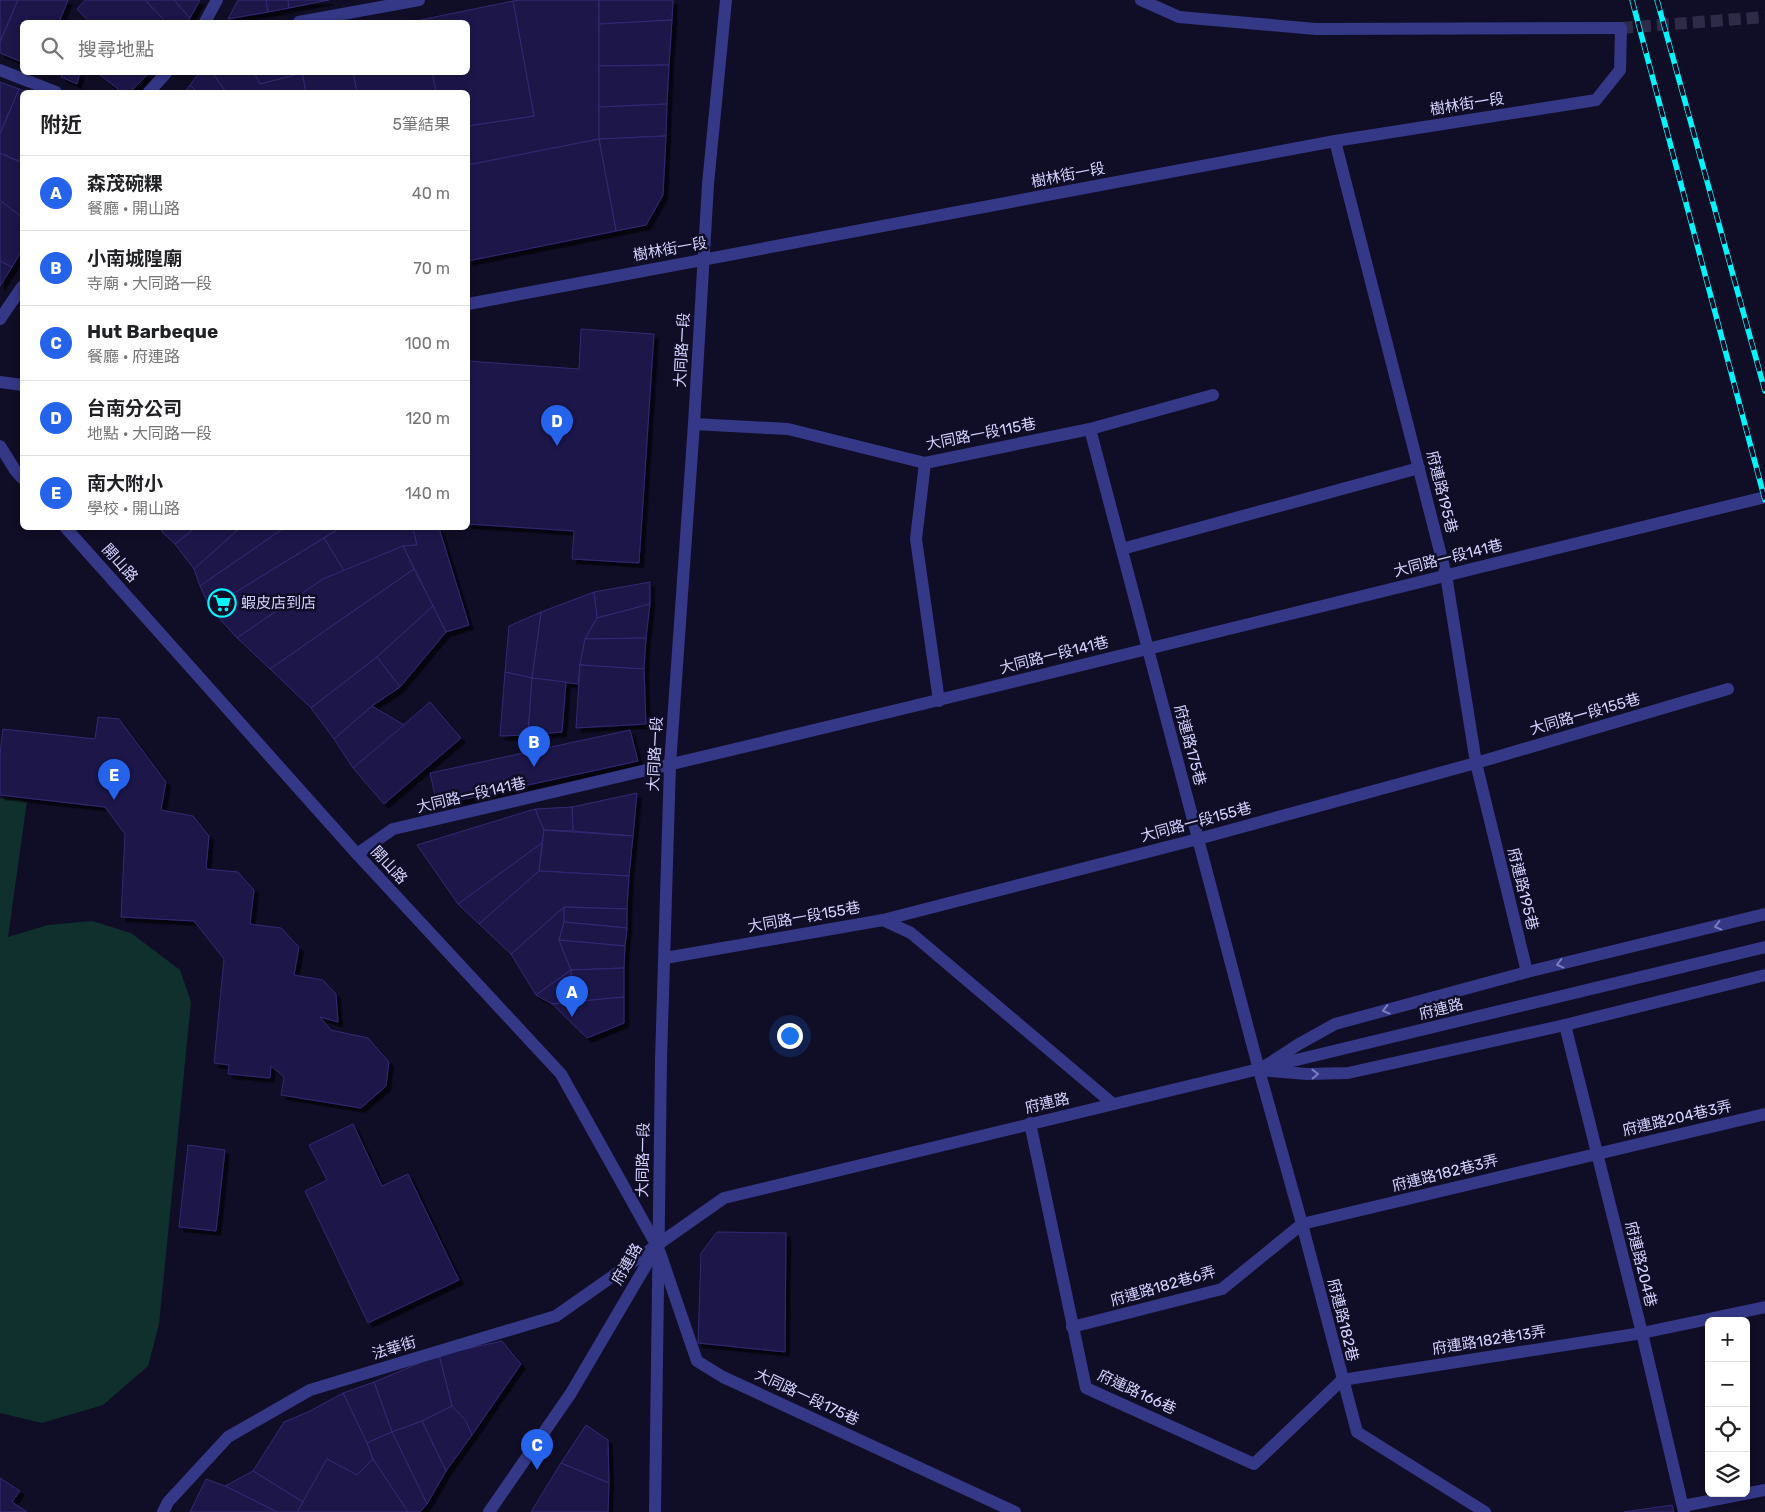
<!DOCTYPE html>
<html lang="zh-TW">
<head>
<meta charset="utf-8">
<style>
  :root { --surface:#fff; --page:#f6f6f6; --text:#202124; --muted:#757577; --line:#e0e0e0; --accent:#2563eb }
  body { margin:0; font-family:Rubik,"Noto Sans TC",sans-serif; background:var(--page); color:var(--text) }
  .controls { position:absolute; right:15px; bottom:15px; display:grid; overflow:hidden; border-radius:8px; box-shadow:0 2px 8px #0003 }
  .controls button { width:45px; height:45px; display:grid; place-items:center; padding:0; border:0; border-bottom:1px solid var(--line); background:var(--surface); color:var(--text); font:25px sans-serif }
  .you { position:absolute; left:789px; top:1035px; width:18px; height:18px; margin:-12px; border:4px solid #fff; border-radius:50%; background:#1a73e8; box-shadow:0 0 0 8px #1a73e833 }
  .badge { display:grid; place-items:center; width:32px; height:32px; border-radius:50%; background:var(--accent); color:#fff; font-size:16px; font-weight:700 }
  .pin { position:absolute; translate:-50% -41px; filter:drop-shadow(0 1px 2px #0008) }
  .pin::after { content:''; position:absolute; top:26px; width:18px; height:15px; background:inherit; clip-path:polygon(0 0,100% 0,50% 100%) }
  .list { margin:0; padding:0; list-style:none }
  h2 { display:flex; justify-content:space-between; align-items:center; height:65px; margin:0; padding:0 20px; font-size:21px }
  h2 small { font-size:16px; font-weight:400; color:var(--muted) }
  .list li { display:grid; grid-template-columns:32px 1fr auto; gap:15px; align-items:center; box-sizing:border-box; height:75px; padding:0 20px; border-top:1px solid var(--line) }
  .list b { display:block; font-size:19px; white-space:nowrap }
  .list p { margin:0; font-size:16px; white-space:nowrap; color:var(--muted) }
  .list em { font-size:16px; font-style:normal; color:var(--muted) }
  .icon { flex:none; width:28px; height:28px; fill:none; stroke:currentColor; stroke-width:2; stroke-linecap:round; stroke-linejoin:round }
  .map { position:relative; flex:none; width:1765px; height:1512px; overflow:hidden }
  .search { position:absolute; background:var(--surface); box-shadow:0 2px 8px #0003; left:20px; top:20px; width:450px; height:55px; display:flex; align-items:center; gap:12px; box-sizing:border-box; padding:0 18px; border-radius:8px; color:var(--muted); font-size:19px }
  .panel { position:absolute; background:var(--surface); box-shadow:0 2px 8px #0003; left:20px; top:90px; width:450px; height:440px; border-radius:8px }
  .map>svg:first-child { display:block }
</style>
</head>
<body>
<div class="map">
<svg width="1765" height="1512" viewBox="0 0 1765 1512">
  <defs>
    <filter id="shadow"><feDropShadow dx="4.5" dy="4.5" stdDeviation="0" flood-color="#0009"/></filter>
  </defs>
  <rect width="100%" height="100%" fill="#100d26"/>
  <path fill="#10302d" d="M0 798 27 801 8 937 48 925 92 921 131 933 180 970 191 1002 159 1324 148 1366 103 1405 42 1423 0 1413Z"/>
  <g fill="#1e1848" stroke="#322975" filter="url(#shadow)">
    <path d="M0 0H18L0 42Z"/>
    <path d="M18 0H68L59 22H22V62L0 53V42Z"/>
    <path d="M85 0H145L166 22H89L77 9Z"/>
    <path d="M145 0H174L190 18 188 22H166Z"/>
    <path d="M174 0H200L190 18Z"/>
    <path d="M238 0H266L268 12 228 19Z"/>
    <path d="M266 0H288L289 8 268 12Z"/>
    <path d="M288 0H329L289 8Z"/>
    <path d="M520 0H599V139L468 165V126L534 116 513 1Z"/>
    <path d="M599 0H673L672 20 599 24Z"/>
    <path d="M513 1 534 116 468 126V92H436L432 72H468V22H420V20Z"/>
    <path d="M672 20 669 65 599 66V24Z"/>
    <path d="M669 65 667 104 599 107V66Z"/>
    <path d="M63 72H80L77 84 61 77Z"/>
    <path d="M96 72H143L147 75 130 92H122Z"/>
    <path d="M200 72H212L226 92H197L190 85Z"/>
    <path d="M212 72H254L260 84 302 73 306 92H226Z"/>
    <path d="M254 72H302V73L260 84Z"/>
    <path d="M353 72H432L436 92H357Z"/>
    <path d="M353 72 357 92H306L302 72Z"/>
    <path d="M0 82 19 89 0 134Z"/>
    <path d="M190 85 197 92H185Z"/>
    <path d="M19 89 27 92H22V154L19 161 0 153V134Z"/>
    <path d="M667 104 666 136 599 139V107Z"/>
    <path d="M666 136 663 195 646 225 616 231 599 139Z"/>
    <path d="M599 139 616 231 468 261V165Z"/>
    <path d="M0 153 22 163V217L0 201Z"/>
    <path d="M2 202 22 217V250L12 267 0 261V204Z"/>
    <path d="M0 261 12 267 0 286Z"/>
    <path d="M581 329 654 334 639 563 572 559 574 531 468 524V361L579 369Z"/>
    <path d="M165 528H195L175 544 161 531Z"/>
    <path d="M195 528H240L194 569 175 544Z"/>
    <path d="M240 528H284L200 586 194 569Z"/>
    <path d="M284 528H340L210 608 200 586Z"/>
    <path d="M340 528H413L417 545 403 546 344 571 324 538Z"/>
    <path d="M413 528H439L469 625 446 632 403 546 417 545Z"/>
    <path d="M324 538 344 571 323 579 237 638 210 608Z"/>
    <path d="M403 546 414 569 270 669 237 638 323 579Z"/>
    <path d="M414 569 433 606 377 657 311 708 270 669Z"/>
    <path d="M650 582V604L597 618 594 592Z"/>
    <path d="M594 592 597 618 585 639 580 665 578 684 532 678 541 612Z"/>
    <path d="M650 604 646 638 585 639 597 618Z"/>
    <path d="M433 606 446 632 400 687 377 657Z"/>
    <path d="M541 612 532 678 505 672 509 626Z"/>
    <path d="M646 638 644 669 580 665 585 639Z"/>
    <path d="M377 657 400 687 372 706 334 739 311 708Z"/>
    <path d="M580 665 644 669 646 724 576 728Z"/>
    <path d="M505 672 532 678 528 735 500 736Z"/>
    <path d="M532 678 566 682 562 732 528 735Z"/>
    <path d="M430 702 461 738 384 804 353 768Z"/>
    <path d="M372 706 404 725 353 768 334 739Z"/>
    <path d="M98 717 119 719 166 782 161 810 193 816 209 836 206 869 238 872 254 890 250 924 281 928 299 947 294 975 323 980 336 994 338 1022 320 1017 331 1030 368 1038 389 1062 386 1086 361 1108 281 1095 284 1077 271 1066 270 1078 228 1074 229 1065 214 1063 224 959 194 921 121 917 125 834 105 807 0 795V754L3 729 95 739Z"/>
    <path d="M630 730 638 761 437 805 430 773Z"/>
    <path d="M637 793 633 836 573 831 572 807Z"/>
    <path d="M572 807 573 831 544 830 535 809Z"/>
    <path d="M535 809 544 830 542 843 458 904 417 845Z"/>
    <path d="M544 830 633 836 629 876 539 871Z"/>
    <path d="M542 843 539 871 479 924 458 904Z"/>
    <path d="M539 871 629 876 627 909 564 907 511 954 479 924Z"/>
    <path d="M564 907 627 909V928L564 922Z"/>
    <path d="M564 907V922L559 940 571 970 536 995 511 954Z"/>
    <path d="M564 922 627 928 625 946 559 940Z"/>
    <path d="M559 940 625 946 624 968 571 970Z"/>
    <path d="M624 968V997L570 1002 571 970Z"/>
    <path d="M571 970 570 1002 552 1004 536 995Z"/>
    <path d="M624 997V1023L587 1038 552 1004Z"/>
    <path d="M353 1124 382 1186 408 1174 459 1280 368 1323 305 1191 327 1180 309 1145Z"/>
    <path d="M188 1145 225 1150 216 1231 179 1227Z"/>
    <path d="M717 1232 786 1233 785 1352 698 1343 701 1253Z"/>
    <path d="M502 1341 521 1364 472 1435 452 1406 439 1355Z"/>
    <path d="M439 1355 452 1406 422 1421 392 1432 374 1382Z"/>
    <path d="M374 1382 392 1432 367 1443 343 1393Z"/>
    <path d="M343 1393 367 1443 373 1459 357 1475 327 1459 303 1502 253 1471 284 1422 308 1412Z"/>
    <path d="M452 1406 466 1421 472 1435 446 1471 422 1421Z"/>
    <path d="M422 1421 446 1471 427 1504 392 1432Z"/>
    <path d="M586 1425 608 1440 609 1483 561 1463Z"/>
    <path d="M392 1432 427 1504 420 1512H408L373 1459 367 1443Z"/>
    <path d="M327 1459 357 1475 373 1459 408 1512H297Z"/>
    <path d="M561 1463 609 1483 608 1512H531Z"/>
    <path d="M253 1471 303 1502 297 1512H277L225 1486Z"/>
    <path d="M0 1478 20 1491 12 1502 27 1512H0Z"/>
    <path d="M206 1479 225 1486 277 1512H190Z"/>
    <path d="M1672 1505 1674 1512H1624Z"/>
  </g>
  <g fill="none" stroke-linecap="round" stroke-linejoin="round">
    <path stroke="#2d2b47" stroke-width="12" stroke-dasharray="12 6" stroke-linecap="butt" d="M1621 28 1765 17"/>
    <g stroke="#353887" stroke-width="12">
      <path d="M1141 0 1179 17 1316 29 1621 28"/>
      <path d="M205 22 217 0"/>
      <path d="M299 22 419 0"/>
      <path d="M0 70 56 92"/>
      <path d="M149 92 167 72"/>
      <path d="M1335 141 1446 575 1476 763 1527 972"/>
      <path d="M0 319 22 287"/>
      <path d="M694 424 788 429 925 463 1090 429 1213 395"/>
      <path d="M1090 429 1259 1070 1302 1224 1357 1432 1485 1512"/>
      <path d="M925 463 916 539 939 701"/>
      <path d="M1122 549 1419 468"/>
      <path d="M357 854 393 829C852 724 1308 609 1765 497"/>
      <path d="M1765 914 1527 972 1335 1024 1299 1044 1259 1070 1307 1074 1348 1073 1565 1025 1765 975"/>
      <path d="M883 920 911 933 1113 1104"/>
      <path d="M665 958 883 920 1198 839 1476 763 1728 689"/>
      <path d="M1565 1025 1642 1333 1684 1512"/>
      <path d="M1030 1123 1086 1388 1254 1464 1342 1380 1642 1333 1765 1307"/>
      <path d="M660 1253 697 1361 723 1377 1015 1512"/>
      <path d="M1072 1327 1222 1289 1302 1224 1765 1114"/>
      <path d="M1683 1506 1765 1490"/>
    </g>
    <g stroke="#353887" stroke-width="12">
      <path d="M468 304 1335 141 1596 100 1620 70 1621 28"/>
      <path d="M0 382 22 385"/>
      <path d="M0 446 15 470 22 478"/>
      <path d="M66 528 357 854 561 1074 657 1246"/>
      <path d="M163 1512 168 1502 228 1437 310 1390 556 1316 724 1198 1765 947"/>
      <path d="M489 1512 571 1393 655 1250"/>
    </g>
    <path stroke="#353887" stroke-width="12" d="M655 1512 661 1060 670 765 694 424 708 184 726 0"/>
    <g stroke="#00f5fd" stroke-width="5.5">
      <g id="rail">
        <path d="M1632 0 1765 500"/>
        <path d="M1657 0 1765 391"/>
      </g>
    </g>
    <use href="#rail" stroke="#100d26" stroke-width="4" stroke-dasharray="11" stroke-linecap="butt"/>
  </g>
  <defs><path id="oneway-chevron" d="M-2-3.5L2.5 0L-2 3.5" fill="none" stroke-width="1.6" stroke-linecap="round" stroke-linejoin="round" transform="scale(1.25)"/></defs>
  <g stroke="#7d7dbd">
    <use href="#oneway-chevron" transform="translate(1718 926) rotate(166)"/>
    <use href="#oneway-chevron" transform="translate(1560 964) rotate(166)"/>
    <use href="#oneway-chevron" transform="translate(1386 1010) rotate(165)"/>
    <use href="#oneway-chevron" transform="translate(1315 1074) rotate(-1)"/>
  </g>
  <defs>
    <g id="supermarket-ring" transform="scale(1.4375)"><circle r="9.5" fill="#100d26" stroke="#00f5fd" stroke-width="1.5"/><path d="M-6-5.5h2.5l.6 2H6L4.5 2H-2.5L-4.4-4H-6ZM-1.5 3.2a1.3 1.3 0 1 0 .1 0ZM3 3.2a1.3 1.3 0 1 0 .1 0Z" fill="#00f5fd"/></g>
  </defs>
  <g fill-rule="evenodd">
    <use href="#supermarket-ring" x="222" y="603"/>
  </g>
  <g text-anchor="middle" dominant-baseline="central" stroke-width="5" stroke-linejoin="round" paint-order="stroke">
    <g font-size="15" fill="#d4d2ff" stroke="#100d26">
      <text transform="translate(1467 104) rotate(-9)">樹林街一段</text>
      <text transform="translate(1068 175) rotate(-11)">樹林街一段</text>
      <text transform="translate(670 249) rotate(-10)">樹林街一段</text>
      <text transform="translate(682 350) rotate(-87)">大同路一段</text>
      <text transform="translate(981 434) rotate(-11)">大同路一段115巷</text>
      <text transform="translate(1442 492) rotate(76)">府連路195巷</text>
      <text transform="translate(1448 558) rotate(-14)">大同路一段141巷</text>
      <text transform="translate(120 563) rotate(48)">開山路</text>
      <text transform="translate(1054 655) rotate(-14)">大同路一段141巷</text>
      <text transform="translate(1585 714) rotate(-16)">大同路一段155巷</text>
      <text transform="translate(1190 745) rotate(75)">府連路175巷</text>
      <text transform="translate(655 754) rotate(-87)">大同路一段</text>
      <text transform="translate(471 795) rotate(-13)">大同路一段141巷</text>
      <text transform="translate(1196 822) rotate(-15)">大同路一段155巷</text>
      <text transform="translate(389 865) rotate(47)">開山路</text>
      <text transform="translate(1523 889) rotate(76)">府連路195巷</text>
      <text transform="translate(804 917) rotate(-10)">大同路一段155巷</text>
      <text transform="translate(1441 1009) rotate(-14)">府連路</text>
      <text transform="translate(1047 1103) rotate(-13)">府連路</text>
      <text transform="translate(1677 1118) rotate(-13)">府連路204巷3弄</text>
      <text transform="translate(643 1160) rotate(-89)">大同路一段</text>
      <text transform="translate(1445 1173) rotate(-14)">府連路182巷3弄</text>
      <text transform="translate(627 1264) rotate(-60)">府連路</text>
      <text transform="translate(1641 1264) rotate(76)">府連路204巷</text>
      <text transform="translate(1163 1286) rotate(-16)">府連路182巷6弄</text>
      <text transform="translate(1343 1320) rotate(76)">府連路182巷</text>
      <text transform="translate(1489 1340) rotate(-9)">府連路182巷13弄</text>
      <text transform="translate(394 1348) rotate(-17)">法華街</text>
      <text transform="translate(1137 1392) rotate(25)">府連路166巷</text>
      <text transform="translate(807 1397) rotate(25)">大同路一段175巷</text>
    </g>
    <g font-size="15" fill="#d4d2ff" stroke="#100d26" text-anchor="start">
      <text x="241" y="603">蝦皮店到店</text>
    </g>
  </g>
</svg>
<div class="controls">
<button>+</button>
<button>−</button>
<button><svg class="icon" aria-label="locate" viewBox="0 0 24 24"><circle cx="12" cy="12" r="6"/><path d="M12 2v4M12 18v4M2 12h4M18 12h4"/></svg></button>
<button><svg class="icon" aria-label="layers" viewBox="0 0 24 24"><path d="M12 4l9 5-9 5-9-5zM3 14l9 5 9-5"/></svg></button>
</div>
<div class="you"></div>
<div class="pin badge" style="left:572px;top:1017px">A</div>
<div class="pin badge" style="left:534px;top:767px">B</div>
<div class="pin badge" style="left:537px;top:1470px">C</div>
<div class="pin badge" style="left:557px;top:446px">D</div>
<div class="pin badge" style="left:114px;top:800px">E</div>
<div class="search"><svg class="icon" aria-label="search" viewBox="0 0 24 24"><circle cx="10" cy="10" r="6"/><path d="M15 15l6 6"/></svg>搜尋地點</div>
<section class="panel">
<h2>附近<small>5筆結果</small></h2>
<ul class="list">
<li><span class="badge">A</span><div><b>森茂碗粿</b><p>餐廳 · 開山路</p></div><em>40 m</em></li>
<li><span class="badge">B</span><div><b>小南城隍廟</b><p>寺廟 · 大同路一段</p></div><em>70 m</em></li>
<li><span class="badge">C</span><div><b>Hut Barbeque</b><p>餐廳 · 府連路</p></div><em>100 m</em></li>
<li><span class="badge">D</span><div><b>台南分公司</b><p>地點 · 大同路一段</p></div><em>120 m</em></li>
<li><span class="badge">E</span><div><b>南大附小</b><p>學校 · 開山路</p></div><em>140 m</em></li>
</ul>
</section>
</div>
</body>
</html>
